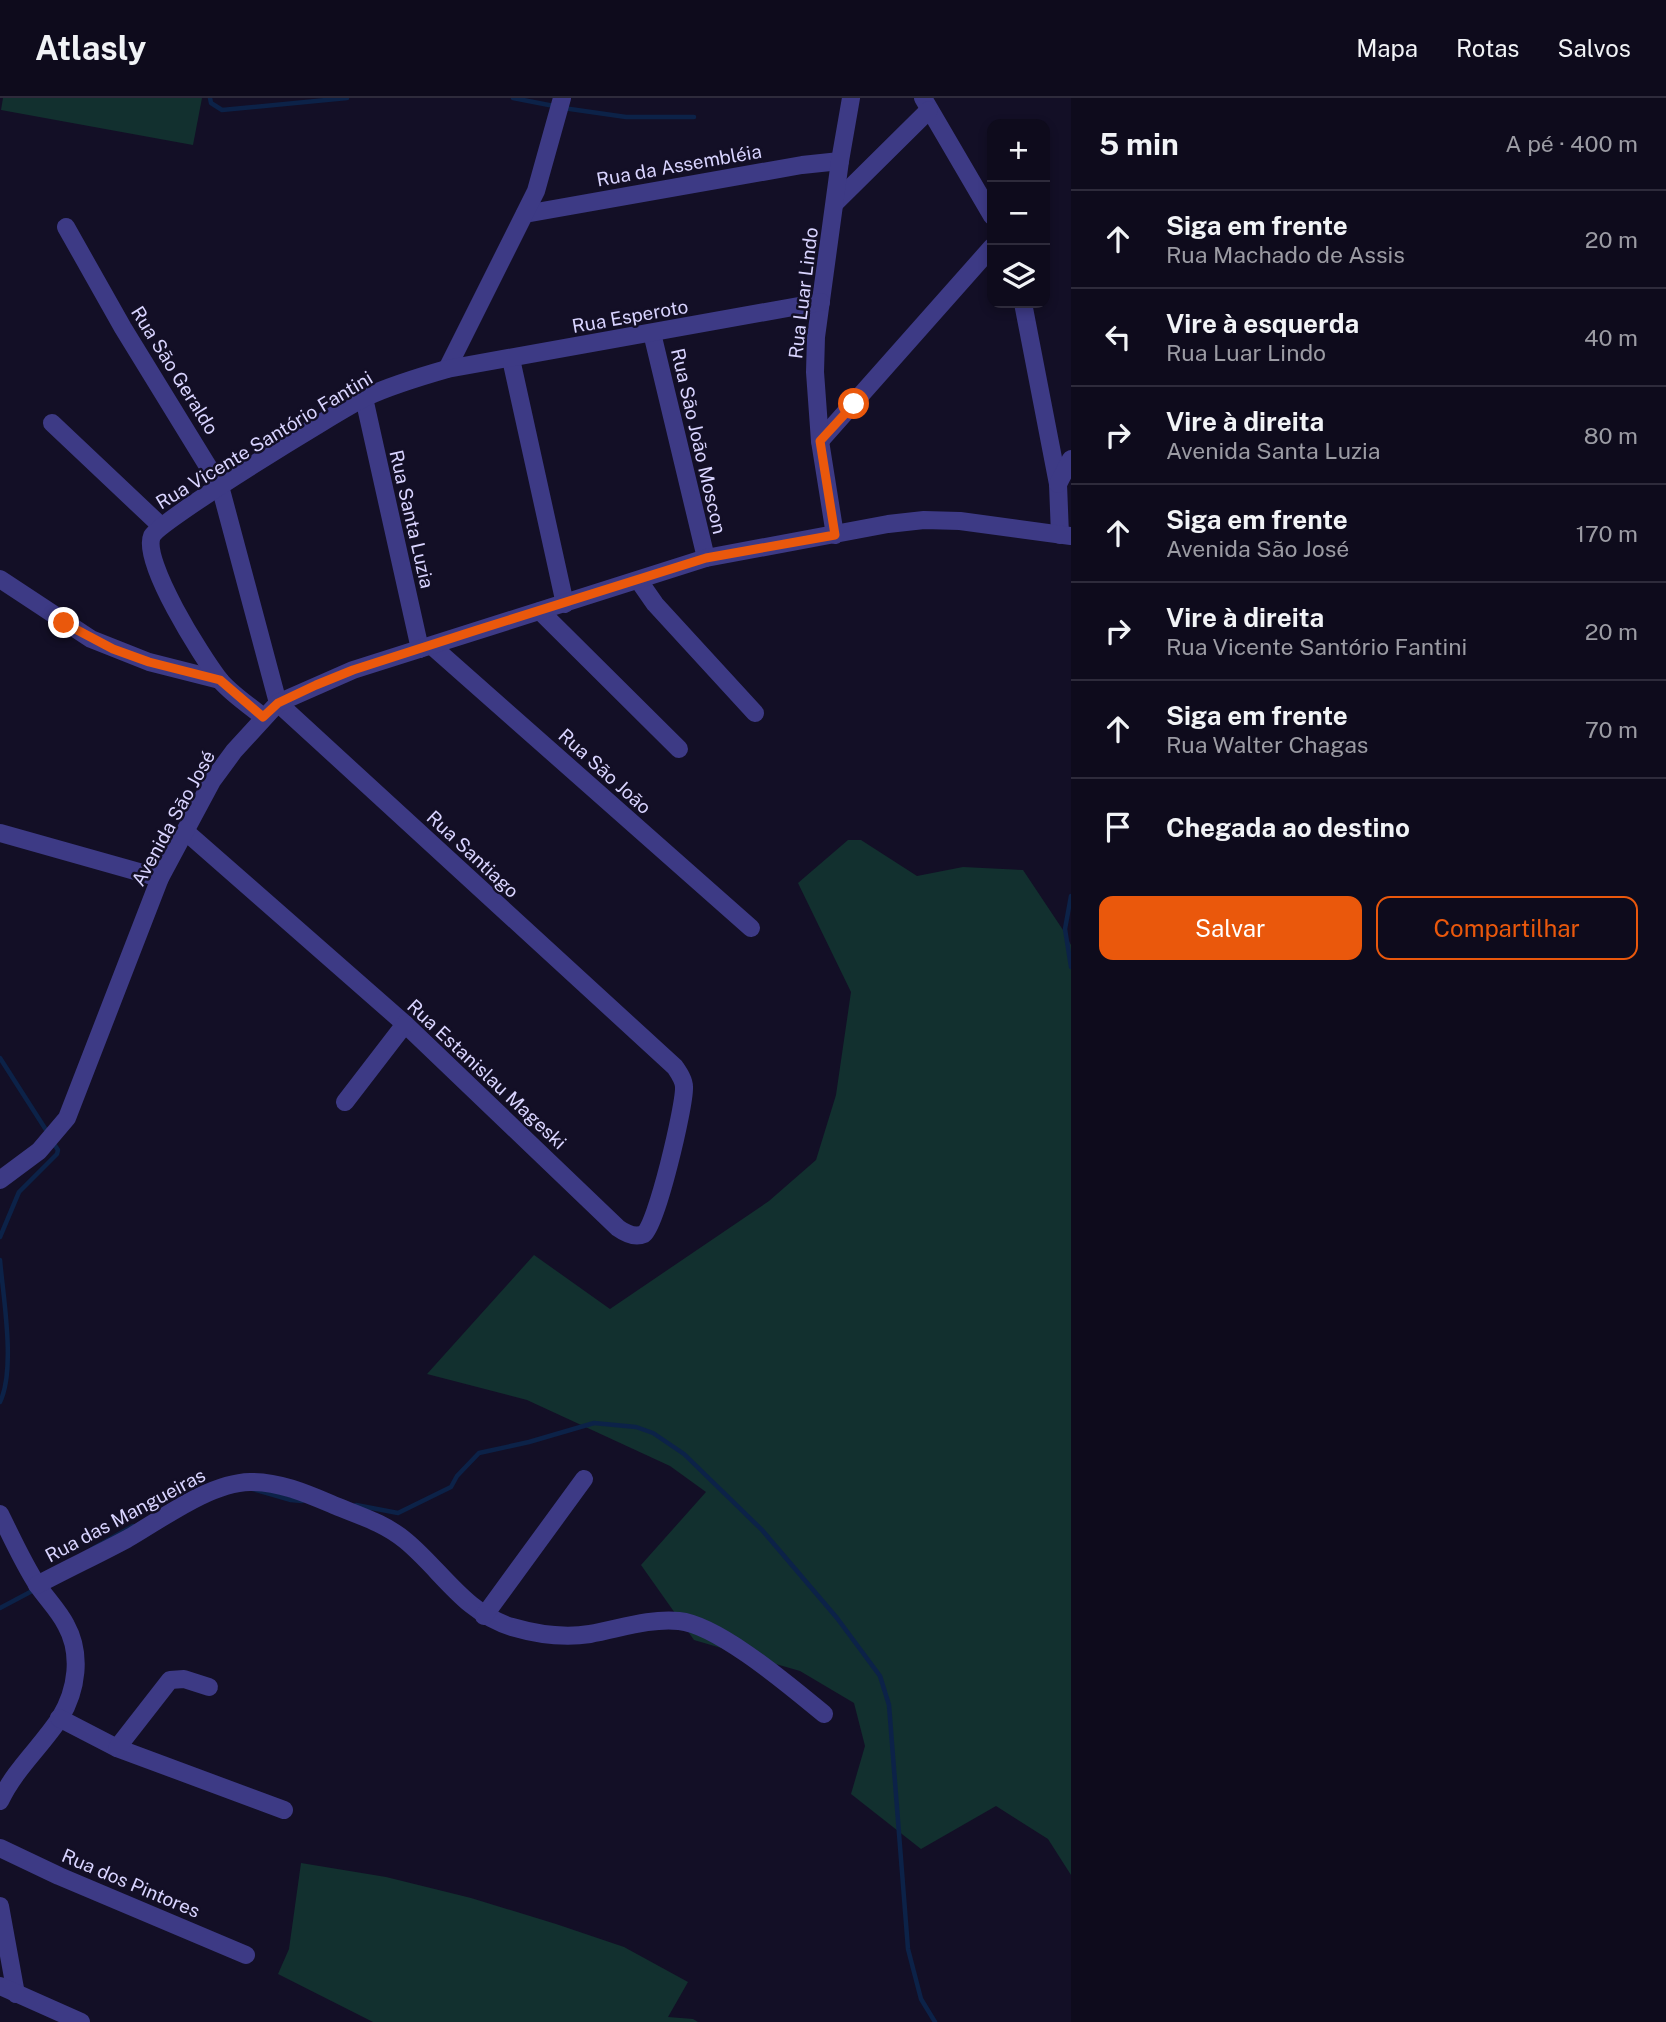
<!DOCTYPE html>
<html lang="pt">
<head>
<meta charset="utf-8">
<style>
  :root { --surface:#0e0b1c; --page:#1c1929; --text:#f1f3f6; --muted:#9b9ba3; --line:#2e2b3b; --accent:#ea580c }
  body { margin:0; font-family:"Public Sans",sans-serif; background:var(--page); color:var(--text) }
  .controls { position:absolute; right:21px; top:21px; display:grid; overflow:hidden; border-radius:14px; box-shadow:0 4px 10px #0003 }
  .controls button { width:63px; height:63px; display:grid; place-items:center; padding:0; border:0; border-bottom:2px solid var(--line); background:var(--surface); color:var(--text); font:35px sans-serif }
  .stop { position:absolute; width:21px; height:21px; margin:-16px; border:5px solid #ea580c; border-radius:50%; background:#fff }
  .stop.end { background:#ea580c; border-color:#fff; box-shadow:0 2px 7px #0008 }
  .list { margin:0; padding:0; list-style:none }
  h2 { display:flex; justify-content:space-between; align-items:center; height:91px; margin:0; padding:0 28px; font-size:30px }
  h2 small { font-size:23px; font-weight:400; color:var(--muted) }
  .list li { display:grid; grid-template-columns:46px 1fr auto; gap:21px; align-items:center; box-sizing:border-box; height:98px; padding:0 28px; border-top:2px solid var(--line) }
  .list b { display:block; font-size:26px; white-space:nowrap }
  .list p { margin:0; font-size:23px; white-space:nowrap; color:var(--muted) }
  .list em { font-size:23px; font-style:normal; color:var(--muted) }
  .actions { display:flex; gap:14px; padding:21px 28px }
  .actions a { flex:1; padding:16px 0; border:2px solid var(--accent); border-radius:14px; text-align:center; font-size:24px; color:var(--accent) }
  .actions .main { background:var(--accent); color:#fff }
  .icon { flex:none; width:38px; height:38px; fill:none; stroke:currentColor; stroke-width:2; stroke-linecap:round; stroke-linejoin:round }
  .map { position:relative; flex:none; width:1071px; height:1924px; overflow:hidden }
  header { display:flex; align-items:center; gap:42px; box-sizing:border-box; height:98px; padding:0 35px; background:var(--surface); border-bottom:2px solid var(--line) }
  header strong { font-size:33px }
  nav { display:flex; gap:38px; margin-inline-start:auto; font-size:24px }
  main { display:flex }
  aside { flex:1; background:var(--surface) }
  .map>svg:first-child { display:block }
</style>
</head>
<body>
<header>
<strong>Atlasly</strong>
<nav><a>Mapa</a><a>Rotas</a><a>Salvos</a></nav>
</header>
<main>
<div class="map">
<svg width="1071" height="1924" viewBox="0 0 1071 1924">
  <rect width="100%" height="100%" fill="#130f26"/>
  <g fill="#12302f">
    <path d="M3 0H202L193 47 1 12Z"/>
    <path d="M848 742H861L917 778 963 769 1023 772 1063 832 1071 847V1777L1048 1741 996 1708 921 1751 851 1696 865 1648 854 1605 800 1573 694 1542 641 1467 706 1394 670 1368 527 1302 427 1276 534 1157 610 1211 769 1103 816 1062 836 997 851 894 798 785Z"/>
    <path d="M301 1765 386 1779 471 1800 556 1826 624 1849 688 1884 668 1919 693 1921 698 1924H373L278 1876 289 1851Z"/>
  </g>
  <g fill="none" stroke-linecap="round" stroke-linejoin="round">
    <g stroke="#0c2248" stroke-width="4.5">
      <path d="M210 0 211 5 222 12 347 0"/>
      <path d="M513 0 554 8"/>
      <path d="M563 10 626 19H694"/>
      <path d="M1071 798 1065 831 1071 869"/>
      <path d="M0 960 48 1035"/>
      <path d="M0 1139 19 1094 57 1056 58 1052 52 1043"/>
      <path d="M0 1162C3 1198 16 1271 0 1304"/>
      <path d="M253 1391 291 1402 302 1403"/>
      <path d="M356 1407 398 1415 451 1389 457 1378 479 1355 529 1344 594 1325 636 1329 653 1335 684 1356 762 1432 837 1520 880 1578 889 1607 908 1851 921 1901 935 1924"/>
      <path d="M92 1451 133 1428"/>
      <path d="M0 1510 34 1492"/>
    </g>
    <g stroke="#3d3a85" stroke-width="18">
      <path d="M923 0 992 118"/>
      <path d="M835 105 929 12"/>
      <path d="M525 116 802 67 840 63"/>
      <path d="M66 129 123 230 220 388 278 605 675 969C679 975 684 982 684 989 685 1007 656 1129 644 1136 635 1140 625 1135 618 1130L405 926 185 733"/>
      <path d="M1023 205 1058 386 1060 437"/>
      <path d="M652 235 706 460"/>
      <path d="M511 261 565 506"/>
      <path d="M447 271 536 93 562 0"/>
      <path d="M364 300 420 551"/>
      <path d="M52 325 161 428"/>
      <path d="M820 343 992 149"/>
      <path d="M1058 386 1071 361"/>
      <path d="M835 437 820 343 815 274 816 239 840 63 851 0"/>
      <path d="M0 481 91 541 149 564 220 582"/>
      <path d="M639 483 655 506 755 615"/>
      <path d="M540 513 679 651"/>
      <path d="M432 548 751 830"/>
      <path d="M263 619C249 607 230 595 219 581 202 559 141 463 152 438 160 422 340 312 366 299 392 287 419 279 447 271L821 204"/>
      <path d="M0 735 160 780"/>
      <path d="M345 1004 405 926"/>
      <path d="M0 1082 39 1053 67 1020 160 780 212 683 234 653 278 605 353 572 706 460 888 426 924 422 960 423 1071 438"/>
      <path d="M0 1416C12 1440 23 1465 38 1488 47 1501 59 1513 66 1527 82 1556 77 1592 60 1620 41 1649 15 1671 0 1703"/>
      <path d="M37 1487C67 1471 97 1457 127 1441 162 1421 209 1385 250 1384 279 1383 310 1397 336 1408 361 1418 386 1426 406 1443 442 1473 465 1515 512 1529 536 1536 565 1540 590 1536 619 1531 649 1520 679 1523 719 1527 792 1590 824 1616"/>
      <path d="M484 1518 584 1381"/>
      <path d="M59 1620 117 1650 284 1712"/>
      <path d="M117 1650 170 1582 184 1581 209 1589"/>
      <path d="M0 1750 59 1778 246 1857"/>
      <path d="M0 1808 16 1896"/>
      <path d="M0 1888 81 1924"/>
    </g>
  </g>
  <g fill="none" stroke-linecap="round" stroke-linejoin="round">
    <path stroke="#ea580c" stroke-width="9" d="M64 525 113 551 149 564 220 582 263 619 278 605 316 587 353 572 477 532 706 460 835 437 820 343 854 306"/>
  </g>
  <g text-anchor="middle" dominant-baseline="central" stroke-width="5" stroke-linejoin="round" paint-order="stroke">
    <g font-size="19" fill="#d9d4ff" stroke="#130f26">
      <text transform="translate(679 67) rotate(-10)">Rua da Assembléia</text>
      <text transform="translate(803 195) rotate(-83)">Rua Luar Lindo</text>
      <text transform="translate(630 218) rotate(-10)">Rua Esperoto</text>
      <text transform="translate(175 272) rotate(58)">Rua São Geraldo</text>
      <text transform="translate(264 342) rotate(-31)">Rua Vicente Santório Fantini</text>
      <text transform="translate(699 343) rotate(77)">Rua São João Moscon</text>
      <text transform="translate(412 421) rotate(77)">Rua Santa Luzia</text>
      <text transform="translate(605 673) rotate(42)">Rua São João</text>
      <text transform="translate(173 720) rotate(-61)">Avenida São José</text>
      <text transform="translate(473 756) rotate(43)">Rua Santiago</text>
      <text transform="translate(487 976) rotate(43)">Rua Estanislau Mageski</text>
      <text transform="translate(125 1417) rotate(-28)">Rua das Mangueiras</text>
      <text transform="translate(131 1785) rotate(23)">Rua dos Pintores</text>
    </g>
  </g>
</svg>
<div class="controls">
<button>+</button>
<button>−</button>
<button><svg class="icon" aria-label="layers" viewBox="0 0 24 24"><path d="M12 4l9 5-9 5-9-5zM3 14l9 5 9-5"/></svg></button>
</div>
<div class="stop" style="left:854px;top:306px"></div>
<div class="stop end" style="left:64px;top:525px"></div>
</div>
<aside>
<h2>5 min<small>A pé · 400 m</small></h2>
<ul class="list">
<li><svg class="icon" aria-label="ahead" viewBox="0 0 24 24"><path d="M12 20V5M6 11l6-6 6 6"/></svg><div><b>Siga em frente</b><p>Rua Machado de Assis</p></div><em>20 m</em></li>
<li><svg class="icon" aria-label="left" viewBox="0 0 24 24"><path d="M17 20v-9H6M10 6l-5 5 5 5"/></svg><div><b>Vire à esquerda</b><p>Rua Luar Lindo</p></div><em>40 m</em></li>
<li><svg class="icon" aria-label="right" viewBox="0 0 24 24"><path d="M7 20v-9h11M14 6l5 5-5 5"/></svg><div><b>Vire à direita</b><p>Avenida Santa Luzia</p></div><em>80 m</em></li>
<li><svg class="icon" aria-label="ahead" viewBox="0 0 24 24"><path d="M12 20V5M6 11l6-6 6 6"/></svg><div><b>Siga em frente</b><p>Avenida São José</p></div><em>170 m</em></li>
<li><svg class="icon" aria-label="right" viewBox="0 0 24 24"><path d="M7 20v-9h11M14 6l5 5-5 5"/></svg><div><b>Vire à direita</b><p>Rua Vicente Santório Fantini</p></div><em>20 m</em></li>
<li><svg class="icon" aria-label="ahead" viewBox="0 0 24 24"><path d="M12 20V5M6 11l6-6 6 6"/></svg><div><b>Siga em frente</b><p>Rua Walter Chagas</p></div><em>70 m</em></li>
<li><svg class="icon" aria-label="arrive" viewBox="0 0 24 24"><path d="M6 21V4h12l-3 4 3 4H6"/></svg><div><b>Chegada ao destino</b></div></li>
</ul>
<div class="actions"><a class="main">Salvar</a><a>Compartilhar</a></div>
</aside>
</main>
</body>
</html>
